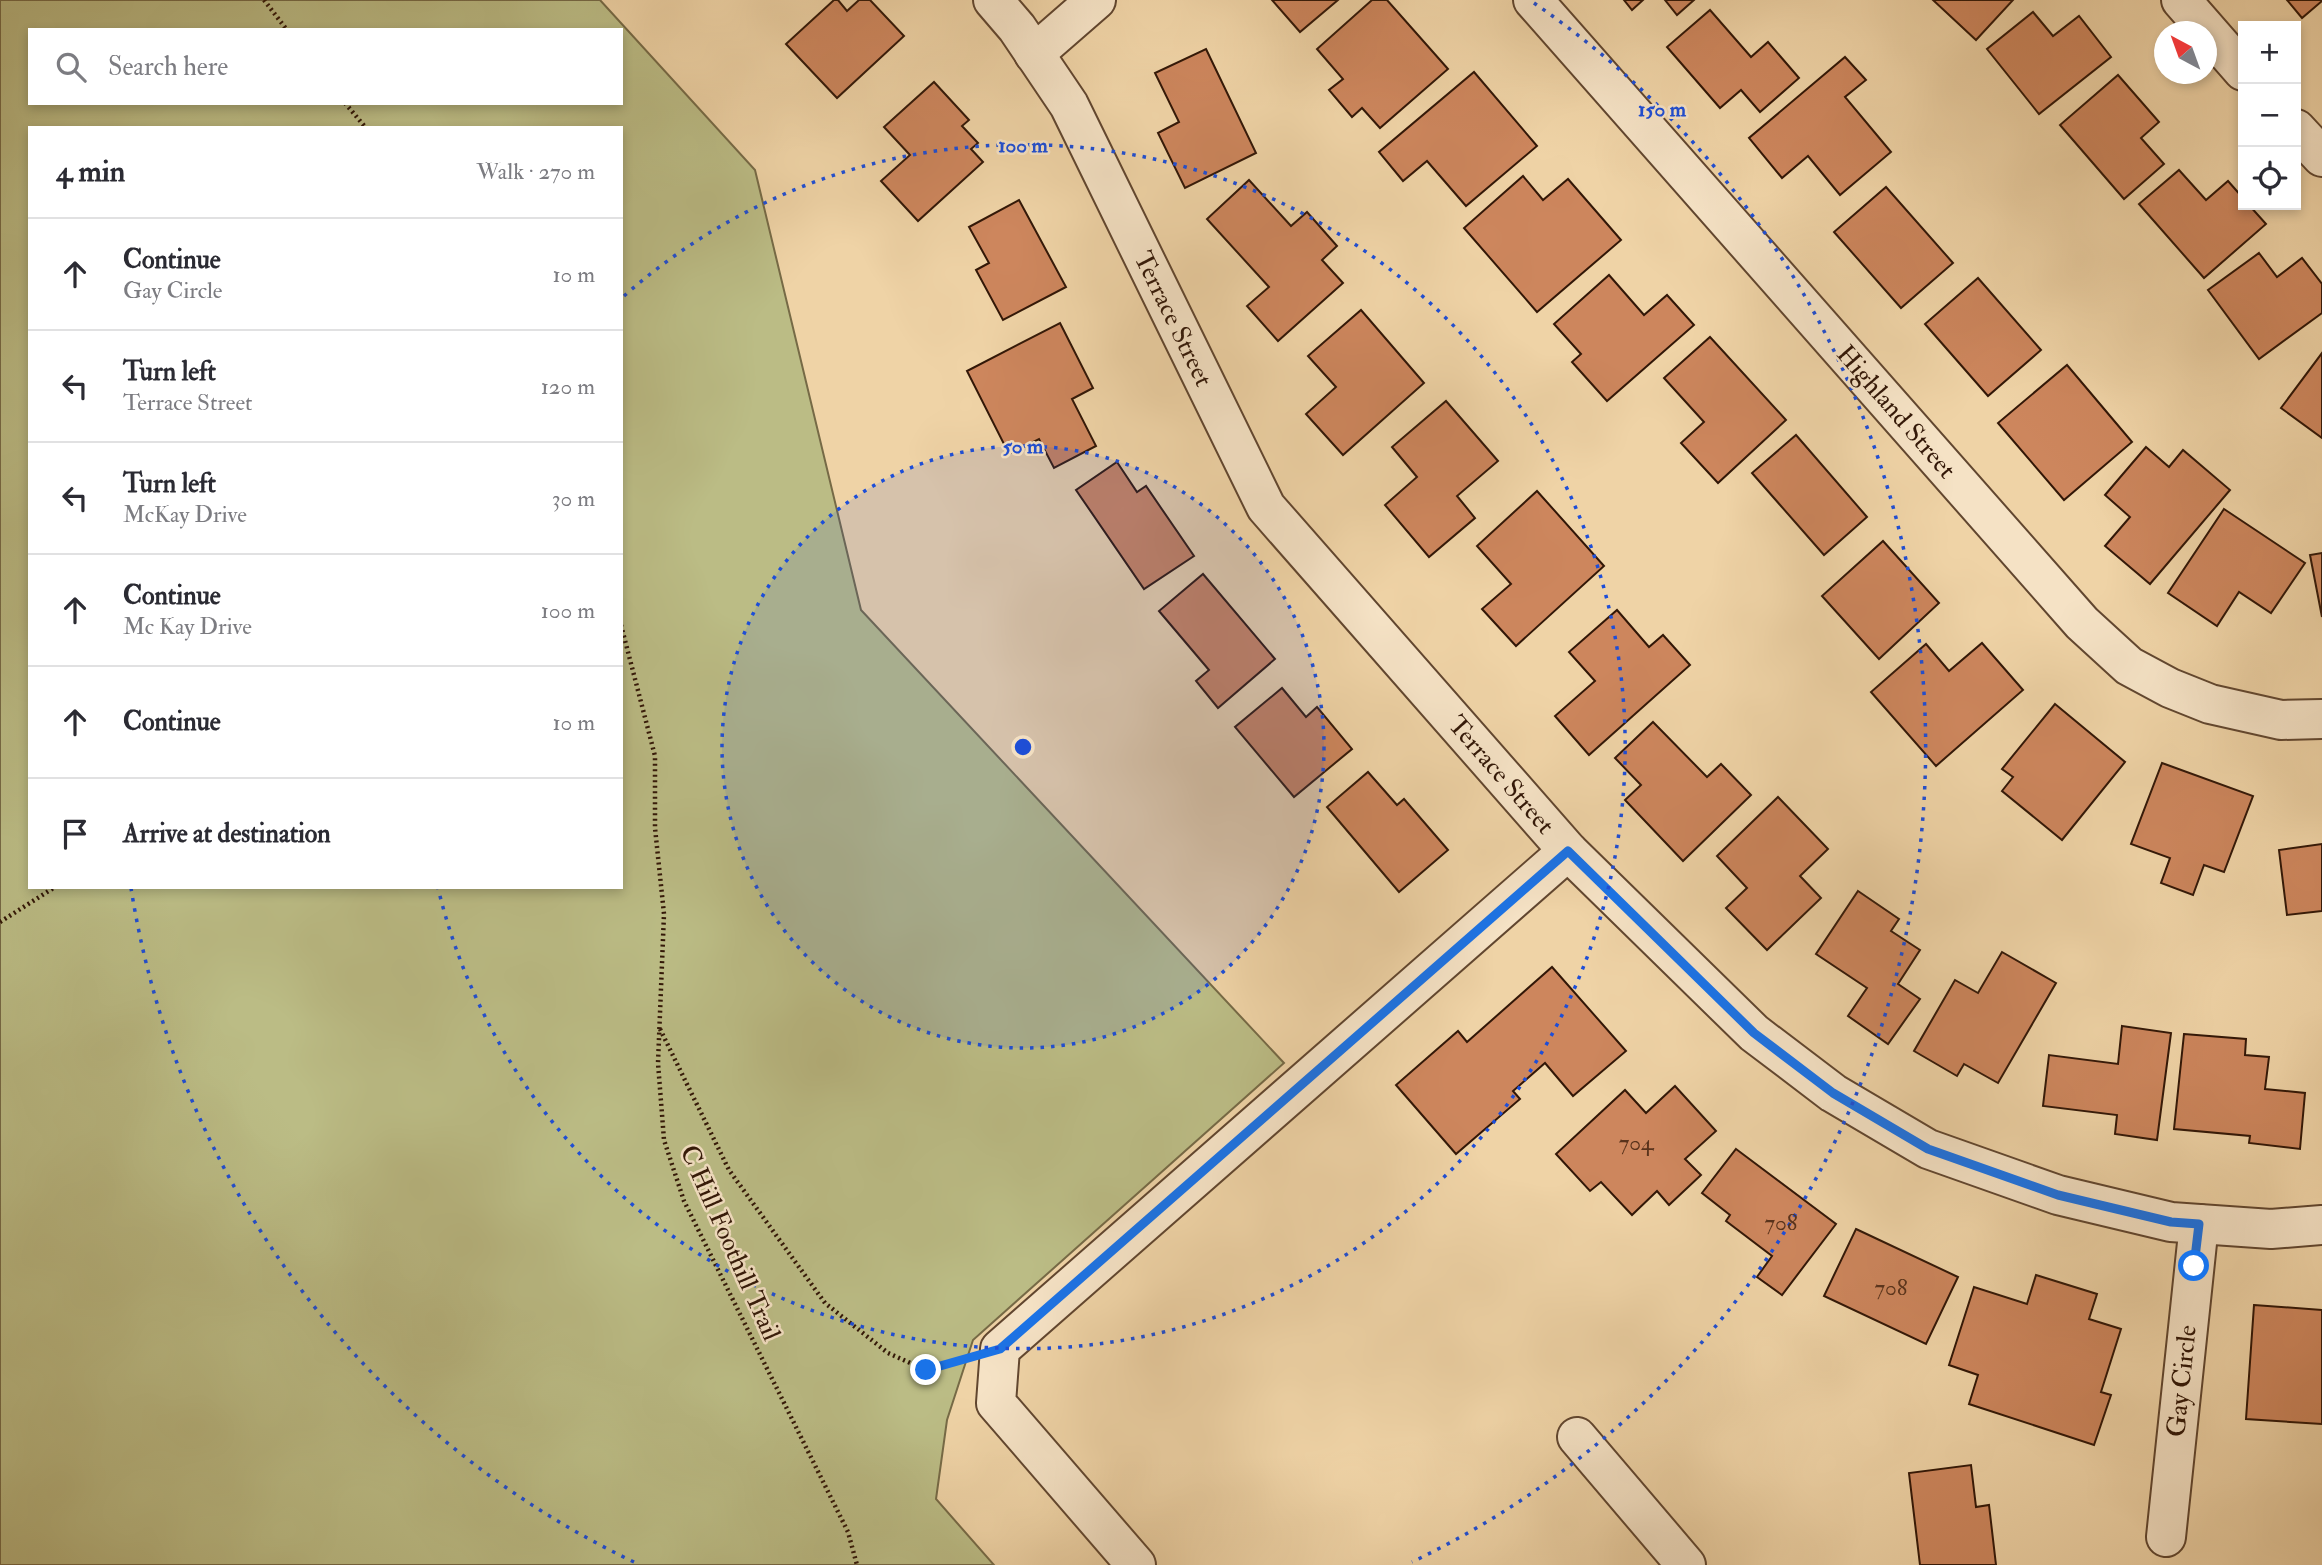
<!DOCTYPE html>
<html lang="en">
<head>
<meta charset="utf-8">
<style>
  :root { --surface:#fff; --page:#f2f2f3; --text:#2b2b33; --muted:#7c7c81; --line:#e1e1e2 }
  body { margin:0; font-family:"IM FELL Double Pica",serif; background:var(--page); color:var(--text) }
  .controls { position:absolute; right:21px; top:21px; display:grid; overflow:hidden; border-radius:0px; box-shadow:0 4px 10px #0003 }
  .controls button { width:63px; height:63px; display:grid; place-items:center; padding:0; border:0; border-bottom:2px solid var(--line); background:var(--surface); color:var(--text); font:35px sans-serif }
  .compass { position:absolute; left:2154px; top:21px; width:63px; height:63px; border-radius:50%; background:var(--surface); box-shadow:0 4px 10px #0003; rotate:319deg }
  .stop { position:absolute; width:21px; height:21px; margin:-16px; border:5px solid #1a73e8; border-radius:50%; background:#fff }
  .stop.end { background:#1a73e8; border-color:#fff; box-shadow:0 2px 7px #0008 }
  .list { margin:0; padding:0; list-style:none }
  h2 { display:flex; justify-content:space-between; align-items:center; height:91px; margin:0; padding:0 28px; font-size:30px }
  h2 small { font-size:23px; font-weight:400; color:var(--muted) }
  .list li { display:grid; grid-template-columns:46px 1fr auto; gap:21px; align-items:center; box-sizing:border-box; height:112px; padding:0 28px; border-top:2px solid var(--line) }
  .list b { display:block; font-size:26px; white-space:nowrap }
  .list p { margin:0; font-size:23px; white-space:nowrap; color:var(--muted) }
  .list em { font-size:23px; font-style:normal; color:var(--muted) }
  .icon { flex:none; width:38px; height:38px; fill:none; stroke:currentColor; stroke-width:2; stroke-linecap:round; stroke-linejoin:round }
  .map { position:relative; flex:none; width:2322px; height:1565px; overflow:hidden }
  .search { position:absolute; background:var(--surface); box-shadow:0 4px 10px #0003; left:28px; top:28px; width:595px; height:77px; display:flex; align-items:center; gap:18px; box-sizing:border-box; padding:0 24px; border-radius:0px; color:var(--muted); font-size:26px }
  .panel { position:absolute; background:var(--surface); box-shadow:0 4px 10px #0003; left:28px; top:126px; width:595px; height:763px; border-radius:0px }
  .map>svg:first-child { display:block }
</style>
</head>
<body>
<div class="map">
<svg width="2322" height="1565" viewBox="0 0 2322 1565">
  <rect width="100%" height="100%" fill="#efd3a6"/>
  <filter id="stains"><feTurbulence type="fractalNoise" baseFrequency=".00286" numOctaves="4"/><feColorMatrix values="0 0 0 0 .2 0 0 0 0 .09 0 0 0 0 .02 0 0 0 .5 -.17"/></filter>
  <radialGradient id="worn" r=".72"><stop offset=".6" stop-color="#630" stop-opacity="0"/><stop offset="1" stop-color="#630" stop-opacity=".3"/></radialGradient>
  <path fill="#bbbc85" stroke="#766a46" stroke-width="2" fill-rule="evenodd" d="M0 0H600L755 170 861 610 1284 1063 973 1340 947 1420 936 1499 994 1565H0ZM30 30H621V103H30ZM30 128H621V887H30Z"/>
  <g fill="#cd865d" stroke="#321707" stroke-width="2">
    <path d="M834 0H838L847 11 859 0H870L904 36 837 98 786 44Z"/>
    <path d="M1272 0H1338L1300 32Z"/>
    <path d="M1372 0H1387L1448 69 1380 128 1362 108 1352 117 1329 90 1343 79 1317 49Z"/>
    <path d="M1624 0H1643L1632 10Z"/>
    <path d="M1665 0H1694L1677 15Z"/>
    <path d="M1933 0H2013L1976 40Z"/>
    <path d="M2287 0H2322V1L2302 18Z"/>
    <path d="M1710 10 1751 57 1768 42 1799 78 1760 112 1741 90 1720 108 1667 47Z"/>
    <path d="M2033 12 2053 36 2079 16 2111 57 2039 114 1987 49Z"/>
    <path d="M1206 49 1256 153 1185 188 1158 133 1179 122 1155 73Z"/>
    <path d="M1845 57 1866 80 1845 97 1891 152 1840 195 1808 156 1782 178 1749 138Z"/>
    <path d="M1474 72 1537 146 1466 206 1427 161 1403 181 1379 152Z"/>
    <path d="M2118 75 2159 122 2141 138 2164 164 2124 199 2060 125Z"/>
    <path d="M934 82 969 120 962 126 978 143 971 149 983 162 918 221 881 181 910 155 884 127Z"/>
    <path d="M2179 170 2206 200 2228 181 2243 198V205H2249L2266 224 2204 278 2139 204Z"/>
    <path d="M1523 176 1543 200 1568 179 1621 240 1537 312 1464 228Z"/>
    <path d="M1249 180 1291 226 1307 212 1337 246 1322 260 1343 283 1278 341 1247 306 1269 287 1207 219Z"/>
    <path d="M1886 187 1953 263 1901 308 1834 232Z"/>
    <path d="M1019 200 1066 287 1003 320 976 270 989 263 969 227Z"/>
    <path d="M2259 253 2277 277 2302 258 2322 284V313L2259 359 2208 290Z"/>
    <path d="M1609 275 1644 315 1667 295 1694 325 1607 401 1572 362 1581 354 1554 324Z"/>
    <path d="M1978 278 2041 350 1988 396 1925 324Z"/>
    <path d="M1361 310 1424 383 1343 455 1306 414 1336 387 1308 356Z"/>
    <path d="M1060 323 1093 388 1072 399 1096 446 1054 468 1039 439 1009 454 967 371Z"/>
    <path d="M1710 337 1786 420 1718 483 1681 443 1704 422 1664 378Z"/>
    <path d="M2322 353V438L2281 408Z"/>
    <path d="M2067 365 2132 442 2064 500 1998 423Z"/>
    <path d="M1446 401 1498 461 1457 496 1475 518 1429 557 1385 505 1417 477 1392 447Z"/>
    <path d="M1796 435 1867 517 1824 555 1752 473Z"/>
    <path d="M2146 447 2169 467 2183 450 2230 490 2150 584 2105 546 2130 517 2105 495Z"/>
    <path d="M1117 462 1137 492 1146 486 1194 556 1144 589 1076 490Z"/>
    <path d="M1537 491 1604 566 1516 646 1482 609 1511 584 1477 546Z"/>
    <path d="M2224 509 2305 563 2271 613 2239 592 2217 626 2168 593Z"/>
    <path d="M1883 541 1939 603 1879 659 1822 596Z"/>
    <path d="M2322 553V617L2310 555Z"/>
    <path d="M1203 574 1275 659 1218 708 1196 681 1209 670 1159 611Z"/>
    <path d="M1617 610 1649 647 1663 635 1690 665 1589 755 1555 716 1595 681 1569 652Z"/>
    <path d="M1982 643 2023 690 1936 766 1871 692 1926 644 1949 671Z"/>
    <path d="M1282 688 1306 717 1317 707 1352 749 1294 797 1235 727Z"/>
    <path d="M2055 704 2125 762 2062 840 2002 791 2013 777 2002 769Z"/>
    <path d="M1653 722 1707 777 1721 764 1751 795 1683 861 1625 800 1641 785 1615 758Z"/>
    <path d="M2162 763 2253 796 2224 872 2204 865 2193 895 2161 883 2170 858 2131 844Z"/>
    <path d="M1368 772 1397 805 1404 799 1448 850 1399 892 1327 807Z"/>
    <path d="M1778 797 1828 849 1800 876 1821 898 1767 950 1726 908 1747 888 1717 856Z"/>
    <path d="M2322 844V911L2287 915 2279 850Z"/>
    <path d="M1858 891 1899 919 1891 931 1920 950 1898 984 1920 999 1888 1044 1848 1016 1867 988 1816 954Z"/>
    <path d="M2002 952 2056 983 1998 1083 1964 1064 1957 1076 1914 1051 1955 980 1978 993Z"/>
    <path d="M1552 967 1626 1051 1573 1096 1545 1063 1513 1091 1520 1099 1456 1154 1396 1085 1458 1031 1467 1042Z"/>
    <path d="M2122 1026 2171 1033 2157 1140 2115 1134 2117 1115 2043 1106 2049 1055 2118 1064Z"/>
    <path d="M2184 1034 2246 1039 2245 1055 2269 1057 2265 1089 2305 1093 2300 1149 2249 1143 2250 1136 2174 1129Z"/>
    <path d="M1675 1086 1716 1131 1685 1159 1701 1175 1669 1205 1657 1191 1632 1215 1601 1182 1590 1191 1556 1154 1625 1090 1646 1113Z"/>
    <path d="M1736 1149 1836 1224 1782 1295 1757 1277 1772 1256 1726 1221 1730 1215 1702 1193Z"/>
    <path d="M1856 1229 1958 1277 1926 1344 1824 1296Z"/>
    <path d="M2036 1275 2097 1294 2089 1319 2121 1329 2101 1392 2111 1395 2094 1445 1969 1404 1978 1375 1949 1365 1974 1287 2027 1304Z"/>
    <path d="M2254 1305 2322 1310V1424L2246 1419Z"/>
    <path d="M1971 1465 1976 1507 1989 1505 1996 1565H1920L1909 1473Z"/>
  </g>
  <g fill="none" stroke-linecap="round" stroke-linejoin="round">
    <g stroke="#61462f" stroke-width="42">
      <g id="minor">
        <path d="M993 0 1017 28 1069 105 1266 507 1568 851 1754 1033 1833 1093 1928 1149 2058 1195 2171 1222 2271 1229 2322 1225"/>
        <path d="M1533 0 2082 623 2129 666 2170 688 2210 704 2281 720 2322 719"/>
        <path d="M2181 0 2243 71"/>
        <path d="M1034 54 1096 0"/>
        <path d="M2296 129 2322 157"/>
        <path d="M1577 1437 1686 1565"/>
        <path d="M2166 1537 2199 1224"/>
        <path d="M1136 1565 996 1403 1000 1349 1568 851"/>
      </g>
    </g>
    <g stroke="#321707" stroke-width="4.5" stroke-dasharray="2 3.5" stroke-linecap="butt">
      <path d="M264 0 287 30"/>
      <path d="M345 103 366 128"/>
      <path d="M621 625 655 756V828L664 914 658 1063 664 1140 684 1201 848 1532 857 1565"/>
      <path d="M0 922 55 887"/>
      <path d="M660 1029 729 1170 825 1303 888 1353 926 1370 959 1361"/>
    </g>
    <use href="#minor" stroke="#f5e2c5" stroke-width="38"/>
  </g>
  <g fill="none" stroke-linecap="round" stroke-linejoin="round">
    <path stroke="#1a73e8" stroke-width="9" d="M926 1370 1000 1349 1568 851 1754 1033 1833 1093 1928 1149 2058 1195 2171 1222 2199 1224 2194 1266"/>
  </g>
  <circle cx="1023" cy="747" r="301" fill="#1d4ed8" fill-opacity=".12"/>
  <g fill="none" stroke="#1d4ed8" stroke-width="3.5" stroke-dasharray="3.5 7">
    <circle cx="1023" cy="747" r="301"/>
    <path d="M624 296A602 602 0 1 1 438 888"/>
    <path d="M634 1562A903 903 0 0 1 131 888M1534 3A903 903 0 0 1 1412 1562"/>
  </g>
  <g text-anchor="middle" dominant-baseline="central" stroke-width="5" stroke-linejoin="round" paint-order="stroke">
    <g font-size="23" fill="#59331c">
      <text x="1636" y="1142">704</text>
      <text x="1781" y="1222">708</text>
      <text x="1891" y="1287">708</text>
    </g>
    <g font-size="26" fill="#321707" stroke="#f5e2c5">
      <text transform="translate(1173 319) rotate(64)">Terrace Street</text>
      <text transform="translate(1896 412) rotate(49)">Highland Street</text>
      <text transform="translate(1501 775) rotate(49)">Terrace Street</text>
      <text transform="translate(730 1243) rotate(66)">C Hill Foothill Trail</text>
      <text transform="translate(2182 1381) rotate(-84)">Gay Circle</text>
    </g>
  </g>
  <circle cx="1023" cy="747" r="10" fill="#1d4ed8" stroke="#f5e2c5" stroke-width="3.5"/>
  <g font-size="21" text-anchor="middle" font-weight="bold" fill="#1d4ed8" stroke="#f5e2c5" stroke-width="5" stroke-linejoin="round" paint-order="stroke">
    <text x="1662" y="116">150 m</text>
    <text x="1023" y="152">100 m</text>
    <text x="1023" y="453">50 m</text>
  </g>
  <rect width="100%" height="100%" filter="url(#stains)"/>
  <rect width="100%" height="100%" fill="url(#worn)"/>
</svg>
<div class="controls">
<button>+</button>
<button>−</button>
<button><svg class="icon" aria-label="locate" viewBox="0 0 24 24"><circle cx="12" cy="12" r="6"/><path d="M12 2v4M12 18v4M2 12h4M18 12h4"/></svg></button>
</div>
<svg class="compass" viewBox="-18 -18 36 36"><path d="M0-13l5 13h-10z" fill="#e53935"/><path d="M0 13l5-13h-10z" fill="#7c7c81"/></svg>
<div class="stop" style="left:2194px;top:1266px"></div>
<div class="stop end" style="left:926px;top:1370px"></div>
<div class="search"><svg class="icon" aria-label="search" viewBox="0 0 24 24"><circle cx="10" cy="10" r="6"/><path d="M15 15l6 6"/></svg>Search here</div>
<section class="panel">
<h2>4 min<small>Walk · 270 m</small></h2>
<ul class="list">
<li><svg class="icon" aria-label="ahead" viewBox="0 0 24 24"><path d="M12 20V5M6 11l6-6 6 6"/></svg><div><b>Continue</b><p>Gay Circle</p></div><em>10 m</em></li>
<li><svg class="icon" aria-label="left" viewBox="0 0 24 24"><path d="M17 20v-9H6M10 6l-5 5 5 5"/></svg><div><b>Turn left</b><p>Terrace Street</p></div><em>120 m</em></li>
<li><svg class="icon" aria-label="left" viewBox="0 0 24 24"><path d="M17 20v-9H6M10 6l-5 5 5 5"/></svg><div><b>Turn left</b><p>McKay Drive</p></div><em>30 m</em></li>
<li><svg class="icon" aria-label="ahead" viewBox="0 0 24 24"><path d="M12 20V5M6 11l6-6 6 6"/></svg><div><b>Continue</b><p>Mc Kay Drive</p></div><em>100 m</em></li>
<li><svg class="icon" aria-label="ahead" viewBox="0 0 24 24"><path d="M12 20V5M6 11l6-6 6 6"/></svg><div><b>Continue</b></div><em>10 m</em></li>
<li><svg class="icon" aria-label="arrive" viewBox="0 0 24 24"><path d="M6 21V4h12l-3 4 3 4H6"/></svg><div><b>Arrive at destination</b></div></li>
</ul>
</section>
</div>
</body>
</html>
